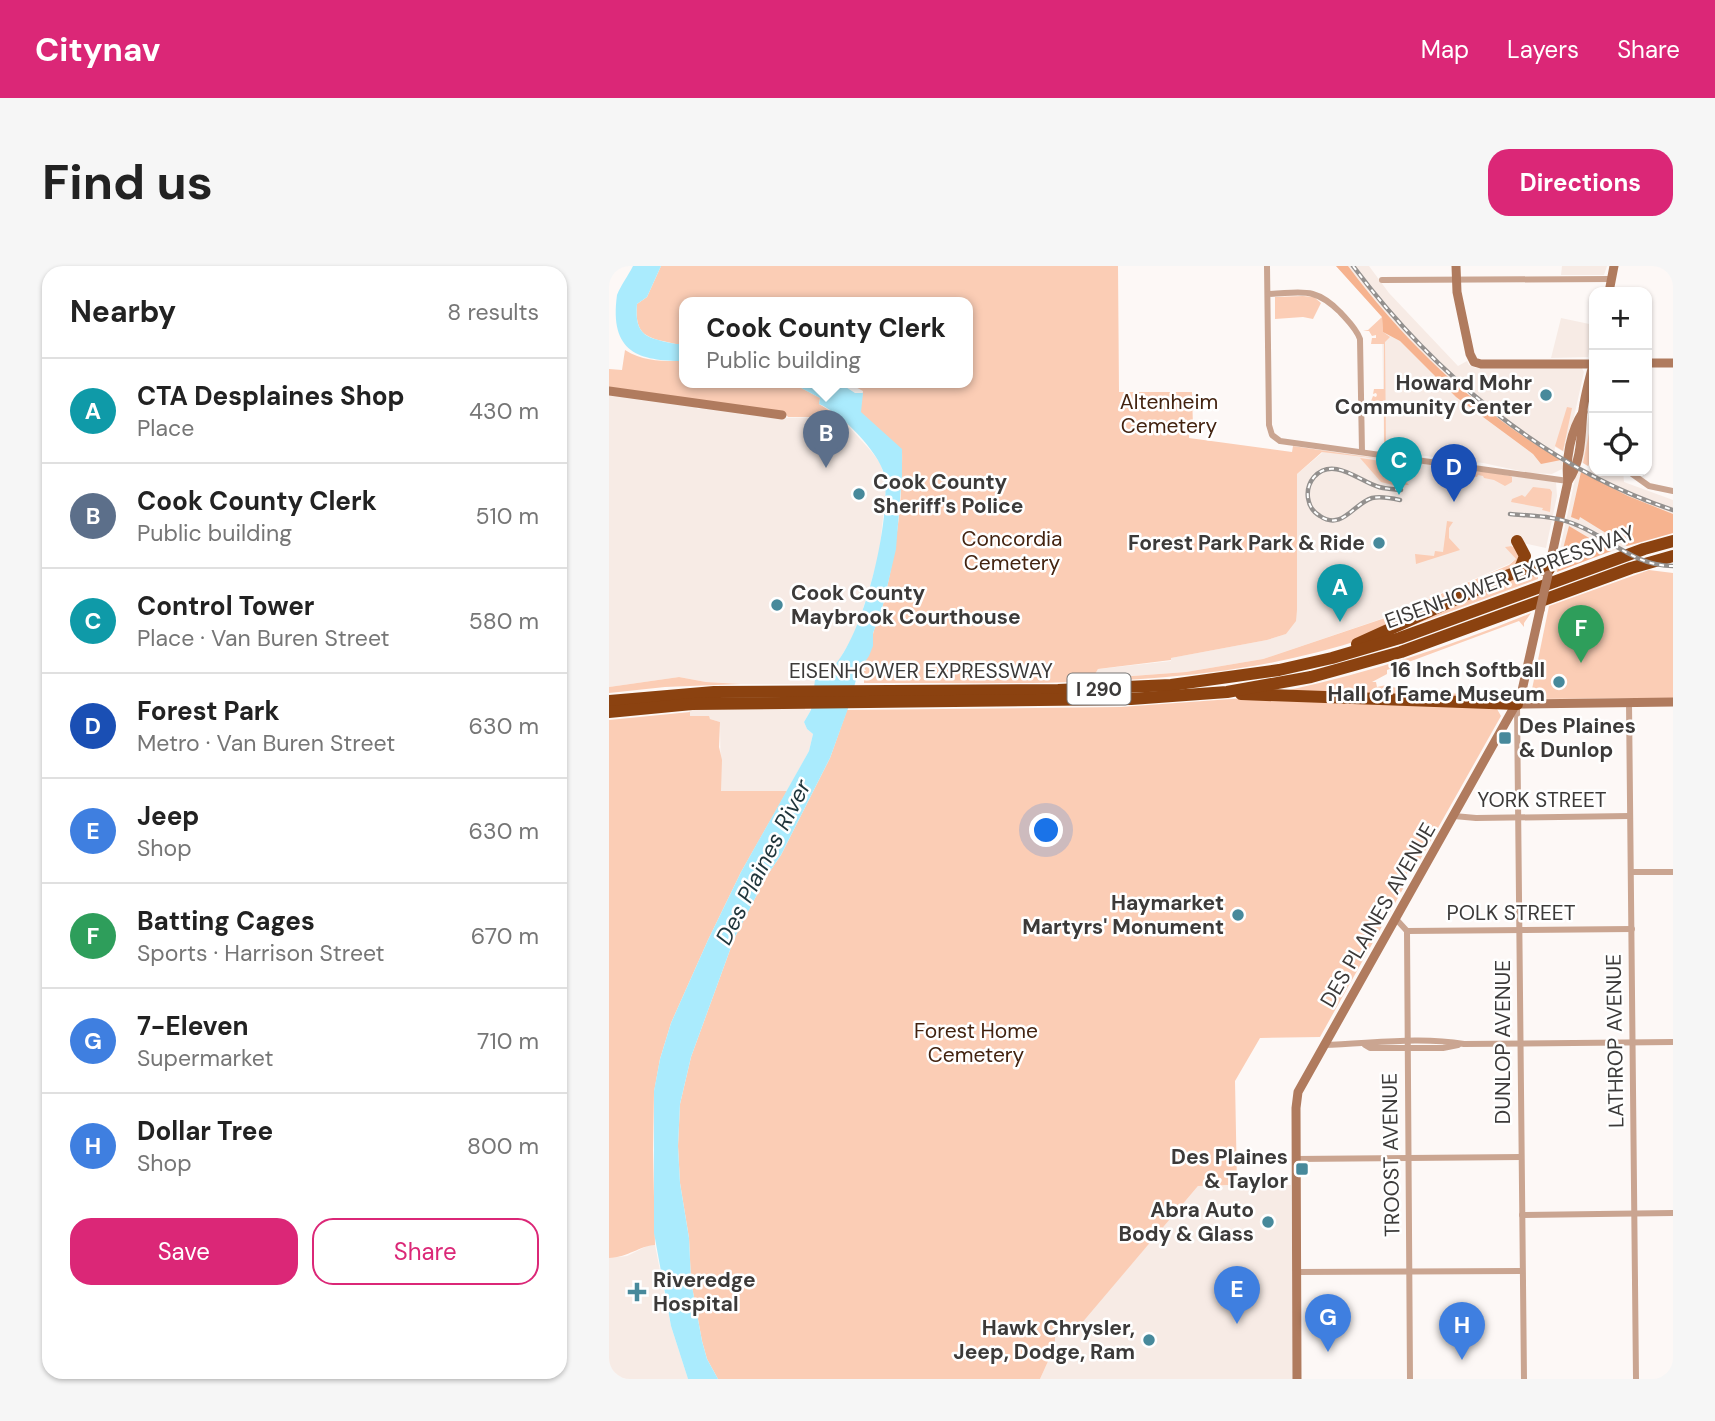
<!DOCTYPE html>
<html lang="en">
<head>
<meta charset="utf-8">
<style>
  :root { --surface:#fff; --page:#f6f6f6; --text:#222; --muted:#767676; --line:#e0e0e0; --accent:#db2777 }
  body { margin:0; font-family:"DM Sans",sans-serif; background:var(--page); color:var(--text) }
  .controls { position:absolute; right:21px; top:21px; display:grid; overflow:hidden; border-radius:14px; box-shadow:0 2px 5px #0004 }
  .controls button { width:63px; height:63px; display:grid; place-items:center; padding:0; border:0; border-bottom:2px solid var(--line); background:var(--surface); color:var(--text); font:35px sans-serif }
  .you { position:absolute; left:438px; top:565px; width:24px; height:24px; margin:-18px; border:5px solid #fff; border-radius:50%; background:#1a73e8; box-shadow:0 0 0 10px #1a73e833 }
  .badge { display:grid; place-items:center; width:46px; height:46px; border-radius:50%; background:var(--accent); color:#fff; font-size:23px; font-weight:700 }
  .pin { position:absolute; translate:-50% -58px; filter:drop-shadow(0 2px 4px #0008) }
  .pin::after { content:''; position:absolute; top:37px; width:24px; height:21px; background:inherit; clip-path:polygon(0 0,100% 0,50% 100%) }
  .popup { position:absolute; left:70px; top:31px; width:294px; height:91px; box-sizing:border-box; display:grid; place-content:center; border-radius:14px; background:var(--surface); filter:drop-shadow(0 2px 5px #0005); font-size:23px; white-space:nowrap; color:var(--muted) }
  .popup b { font-size:26px; color:var(--text) }
  .popup::after { content:''; position:absolute; left:50%; top:100%; margin-left:-14px; border:14px solid transparent; border-top-color:var(--surface) }
  .list { margin:0; padding:0; list-style:none }
  h2 { display:flex; justify-content:space-between; align-items:center; height:91px; margin:0; padding:0 28px; font-size:30px }
  h2 small { font-size:23px; font-weight:400; color:var(--muted) }
  .list li { display:grid; grid-template-columns:46px 1fr auto; gap:21px; align-items:center; box-sizing:border-box; height:105px; padding:0 28px; border-top:2px solid var(--line) }
  .list b { display:block; font-size:26px; white-space:nowrap }
  .list p { margin:0; font-size:23px; white-space:nowrap; color:var(--muted) }
  .list em { font-size:23px; font-style:normal; color:var(--muted) }
  .actions { display:flex; gap:14px; padding:21px 28px }
  .actions a { flex:1; padding:16px 0; border:2px solid var(--accent); border-radius:21px; text-align:center; font-size:24px; color:var(--accent) }
  .actions .main { background:var(--accent); color:#fff }
  .icon { flex:none; width:38px; height:38px; fill:none; stroke:currentColor; stroke-width:2; stroke-linecap:round; stroke-linejoin:round }
  .map { position:relative; flex:none; width:1064px; height:1113px; overflow:hidden; border-radius:21px }
  header { display:flex; align-items:center; gap:42px; box-sizing:border-box; height:98px; padding:0 35px; background:var(--accent); color:#fff }
  header strong { font-size:33px }
  nav { display:flex; gap:38px; margin-inline-start:auto; font-size:24px }
  .intro { display:flex; align-items:center; justify-content:space-between; box-sizing:border-box; height:168px; padding:0 42px }
  h1 { margin:0; font-size:49px }
  .button { padding:18px 32px; border-radius:21px; background:var(--accent); color:#fff; font-size:24px; font-weight:700 }
  main { display:flex; gap:42px; padding:0 42px }
  aside { flex:1; background:var(--surface); border-radius:21px; box-shadow:0 2px 5px #0004 }
  .map>svg:first-child { display:block }
</style>
</head>
<body>
<header>
<strong>Citynav</strong>
<nav><a>Map</a><a>Layers</a><a>Share</a></nav>
</header>
<div class="intro"><h1>Find us</h1><a class="button">Directions</a></div>
<main>
<aside>
<h2>Nearby<small>8 results</small></h2>
<ul class="list">
<li><span class="badge" style="background:#0f9aa8">A</span><div><b>CTA Desplaines Shop</b><p>Place</p></div><em>430 m</em></li>
<li><span class="badge" style="background:#5c6f8a">B</span><div><b>Cook County Clerk</b><p>Public building</p></div><em>510 m</em></li>
<li><span class="badge" style="background:#0f9aa8">C</span><div><b>Control Tower</b><p>Place · Van Buren Street</p></div><em>580 m</em></li>
<li><span class="badge" style="background:#1a4fb4">D</span><div><b>Forest Park</b><p>Metro · Van Buren Street</p></div><em>630 m</em></li>
<li><span class="badge" style="background:#3f7fe0">E</span><div><b>Jeep</b><p>Shop</p></div><em>630 m</em></li>
<li><span class="badge" style="background:#2e9e5b">F</span><div><b>Batting Cages</b><p>Sports · Harrison Street</p></div><em>670 m</em></li>
<li><span class="badge" style="background:#3f7fe0">G</span><div><b>7-Eleven</b><p>Supermarket</p></div><em>710 m</em></li>
<li><span class="badge" style="background:#3f7fe0">H</span><div><b>Dollar Tree</b><p>Shop</p></div><em>800 m</em></li>
</ul>
<div class="actions"><a class="main">Save</a><a>Share</a></div>
</aside>
<div class="map">
<svg width="1064" height="1113" viewBox="0 0 1064 1113">
  <rect width="100%" height="100%" fill="#fdf8f6"/>
  <g fill="#f7ebe5">
    <path d="M727 0H760L780 27 849 100 858 95 860 99 867 102H973L975 106 957 187 946 181 945 190 955 197 953 203 943 208 921 207 874 197 775 185 773 51Z"/>
    <path d="M953 0H998L995 9H952Z"/>
    <path d="M952 52 985 59 979 91 942 92Z"/>
    <path d="M985 123V205H1014L1015 216 1064 234V267L1018 280 946 306 968 204 979 210 982 202 971 195Z"/>
    <path d="M0 129 85 140 89 143 102 140 165 152 231 151 262 185 272 198 277 223 270 290 249 359 242 374 224 404 206 418H132L97 416 70 411 0 421Z"/>
    <path d="M713 184 947 216 948 230 937 282 914 277 897 281 907 293 900 298 772 353 654 393 577 406 482 413 489 403 562 395V392L658 374 677 368 688 344V208L713 187Z"/>
    <path d="M196 441V444H202L195 456 198 463 204 468 200 485 178 525H112L111 456 101 453 99 450H81L80 443Z"/>
    <path d="M682 919 685 1113H431L446 1080V1058L472 1057 589 920Z"/>
    <path d="M40 979H46L62 1060 79 1113H0V992L18 990Z"/>
  </g>
  <g fill="#fbcdb5">
    <path d="M52 0H509L510 126H583L584 161 580 163V172L683 186 684 180 772 193 713 186 688 208V344L687 355 677 368 658 374 562 392V394L489 403 483 413 577 406 654 393 773 353 900 299 907 293 896 281 902 280 909 283 911 298C877 315 843 331 810 347 792 355 775 366 757 372 595 426 423 416 255 417V405H257L253 398C264 385 261 379 265 364 267 357 271 351 273 343 286 291 294 238 293 184L251 146 254 125 237 116H359V36H75V73L72 72 70 78H67C39 72 25 71 28 38L38 31Z"/>
    <path d="M694 30 705 31 712 37 704 53 694 51 666 53V31Z"/>
    <path d="M773 51 774 66 781 71 776 76 777 178 782 181 781 183 775 182V135H762L764 130 767 131 768 129 767 127 764 128 765 123H775V78H762L763 72H767V69L763 70 760 65H754L759 64Z"/>
    <path d="M16 84C35 96 53 95 75 95V116H181L211 132 210 138 231 151H179L175 146 0 122V103L13 104Z"/>
    <path d="M958 141 963 142 954 185 946 180Z"/>
    <path d="M985 142V189L979 200 974 197Z"/>
    <path d="M751 192 779 196 800 219H793L792 221 772 216Z"/>
    <path d="M822 200 872 206 875 205 901 210 903 211V216L896 220 885 214 875 212 874 210 869 209 868 211 826 207Z"/>
    <path d="M924 221 941 223 943 226 941 246 933 244 934 242 902 236 903 233 913 229 916 231Z"/>
    <path d="M838 255 844 256 840 262V272L851 284 807 298 806 288 825 290 826 285 834 286Z"/>
    <path d="M1040 304 1064 307V432L921 433 940 340Z"/>
    <path d="M911 310H929V313L786 366Z"/>
    <path d="M922 347 915 357V361L910 355 778 404V408L763 416H767L768 421 782 418 783 421C813 427 842 428 872 428L873 425 877 427H900L899 433 680 427V424C763 406 845 379 922 347Z"/>
    <path d="M70 411 97 416 132 418 56 421 0 427V421Z"/>
    <path d="M636 432 879 441 888 443 892 450 807 601H802L794 614 797 619 795 621 711 771 651 772 626 815 628 919 589 920 472 1058H446V1080L431 1113H109L98 1093 93 1075 82 1015 80 972 71 917 69 880 71 838 82 791 125 673 157 611 172 589 221 492 238 444 512 441Z"/>
    <path d="M81 446V450H100L101 453 111 456 110 481 113 494 112 525H178L132 606 99 674 62 757 51 793 45 826 44 884 46 979C30 980 20 991 0 992V454Z"/>
  </g>
  <g fill="#f6b38f">
    <path d="M727 0H739C797 78 868 145 952 194L932 198 924 188 847 131 791 75 774 66 773 51Z"/>
    <path d="M972 206 1019 230 1064 248V267L1018 280 971 251 970 254 962 251Z"/>
    <path d="M960 260 1002 285 948 306Z"/>
  </g>
  <g fill="#aaebfd">
    <path d="M24 0H52L38 31 28 38C25 71 39 72 67 78H70L72 72 75 73V95C30 95 0 87 8 29 12 19 19 10 24 0Z"/>
    <path d="M181 116H229L246 127H254L252 146 293 183V209L287 283 273 343 264 367V380L260 390 249 406 241 437 221 492 172 589 157 611 125 673 82 791 71 838 69 880 71 917 80 972 82 1015 93 1075 98 1093 109 1113H79L62 1060 45 967V825L51 793 62 757 99 674 132 606 200 485 204 468 198 463 195 456 202 444 206 414C251 402 284 249 275 208 270 186 231 146 210 138L211 132Z"/>
  </g>
  <g fill="none" stroke-linecap="round" stroke-linejoin="round">
    <g stroke="#caa591" stroke-width="6">
      <path d="M658 0 660 159 663 169 671 175 959 215"/>
      <path d="M773 14 1002 13"/>
      <path d="M659 28C693 27 705 20 731 46 739 55 747 62 751 73L753 186"/>
      <path d="M1019 205 1040 220 1064 225"/>
      <path d="M1020 437 1027 1113"/>
      <path d="M908 439 915 1113"/>
      <path d="M845 550 867 552 1021 550"/>
      <path d="M1022 606H1064"/>
      <path d="M787 653 798 665 1023 663"/>
      <path d="M798 665 801 1113"/>
      <path d="M715 779C761 778 808 770 855 778L1064 776"/>
      <path d="M756 779 761 782H834L849 779"/>
      <path d="M687 893 912 891"/>
      <path d="M913 949 1064 947"/>
      <path d="M688 1006 913 1005"/>
    </g>
    <g stroke="#b07b5e" stroke-width="9">
      <path d="M847 0 848 26 861 88 865 96 872 98H985"/>
      <path d="M1000 26 1005 0"/>
      <path d="M1038 97H1064"/>
      <path d="M0 125 173 149"/>
      <path d="M959 215C973 196 972 167 974 144 976 128 981 111 985 95"/>
      <path d="M939 307 959 215C956 194 962 164 974 146"/>
      <path d="M908 438 1064 436"/>
      <path d="M688 1113 687 842 689 826 912 429 931 344"/>
    </g>
    <g stroke="#8b4210" stroke-width="12">
      <path d="M908 275 916 290 910 305"/>
      <path d="M748 378 900 309 910 305 940 303"/>
      <path d="M632 428 908 438"/>
      <path d="M0 435 105 426 449 424 562 419 670 404 723 392 791 372 1035 283 1064 275"/>
      <path d="M0 446 83 438 522 433 618 426 702 411 792 386 1022 302 1064 290"/>
    </g>
    <g stroke="#93908e" stroke-width="4.5">
      <g id="rail">
        <path d="M744 0C824 107 936 202 1064 244"/>
        <path d="M791 234C782 232 772 230 763 232 744 238 733 265 711 250 704 246 700 239 699 232 698 225 700 217 705 211 724 190 750 215 770 221 777 223 785 223 792 224"/>
        <path d="M901 248C924 250 949 250 970 260 1003 274 1026 300 1064 300"/>
      </g>
    </g>
    <use href="#rail" stroke="#fff" stroke-width="2" stroke-dasharray="5" stroke-linecap="butt"/>
    <path stroke="#b07b5e" stroke-width="9" d="M931 344 939 309"/>
  </g>
  <g fill="#47899b" stroke="#fff" stroke-width="2.5">
    <circle cx="937" cy="129" r="7"/>
    <circle cx="250" cy="228" r="7"/>
    <circle cx="770" cy="277" r="7"/>
    <circle cx="168" cy="339" r="7"/>
    <circle cx="950" cy="416" r="7"/>
    <rect x="889" y="465" width="14" height="14" rx="3.5"/>
    <circle cx="629" cy="649" r="7"/>
    <rect x="686" y="896" width="14" height="14" rx="3.5"/>
    <circle cx="659" cy="956" r="7"/>
    <path d="M24.5 1015.5h7v7h7v7h-7v7h-7v-7h-7v-7h7z"/>
    <circle cx="540" cy="1074" r="7"/>
  </g>
  <g text-anchor="middle" dominant-baseline="central" stroke-width="5" stroke-linejoin="round" paint-order="stroke">
    <rect fill="#fff" stroke="#767574" stroke-width="2" x="458.5" y="407.5" width="63" height="31" rx="5"/>
    <g font-size="19" font-weight="bold" fill="#3c3a39">
      <text x="490" y="423">I 290</text>
    </g>
    <g font-size="21" font-weight="bold" fill="#3c3a39" stroke="#fff" text-anchor="end">
      <text x="923" y="117">Howard Mohr<tspan x="923" dy="24">Community Center</tspan></text>
      <text x="264" y="216" text-anchor="start">Cook County<tspan x="264" dy="24">Sheriff's Police</tspan></text>
      <text x="756" y="277">Forest Park Park &amp; Ride</text>
      <text x="182" y="327" text-anchor="start">Cook County<tspan x="182" dy="24">Maybrook Courthouse</tspan></text>
      <text x="936" y="404">16 Inch Softball<tspan x="936" dy="24">Hall of Fame Museum</tspan></text>
      <text x="910" y="460" text-anchor="start">Des Plaines<tspan x="910" dy="24">&amp; Dunlop</tspan></text>
      <text x="615" y="637">Haymarket<tspan x="615" dy="24">Martyrs' Monument</tspan></text>
      <text x="679" y="891">Des Plaines<tspan x="679" dy="24">&amp; Taylor</tspan></text>
      <text x="645" y="944">Abra Auto<tspan x="645" dy="24">Body &amp; Glass</tspan></text>
      <text x="44" y="1014" text-anchor="start">Riveredge<tspan x="44" dy="24">Hospital</tspan></text>
      <text x="526" y="1062">Hawk Chrysler,<tspan x="526" dy="24">Jeep, Dodge, Ram</tspan></text>
    </g>
    <g font-size="21" fill="#432310" stroke="#fff">
      <text x="560" y="136">Altenheim<tspan x="560" dy="24">Cemetery</tspan></text>
      <text x="403" y="273">Concordia<tspan x="403" dy="24">Cemetery</tspan></text>
      <text x="367" y="765">Forest Home<tspan x="367" dy="24">Cemetery</tspan></text>
    </g>
    <g font-size="21" fill="#3c3a39" stroke="#fff">
      <text transform="translate(901 311) rotate(-20)">EISENHOWER EXPRESSWAY</text>
      <text x="312" y="405">EISENHOWER EXPRESSWAY</text>
      <text x="933" y="534">YORK STREET</text>
      <text x="902" y="647">POLK STREET</text>
      <text transform="translate(769 649) rotate(-60)">DES PLAINES AVENUE</text>
      <text transform="translate(1006 775) rotate(-91)">LATHROP AVENUE</text>
      <text transform="translate(894 776) rotate(-90)">DUNLOP AVENUE</text>
      <text transform="translate(782 889) rotate(-91)">TROOST AVENUE</text>
    </g>
    <g font-size="23" font-style="italic" fill="#1f353b" stroke="#fff">
      <text transform="translate(154 596) rotate(-63)">Des Plaines River</text>
    </g>
  </g>
</svg>
<div class="controls">
<button>+</button>
<button>−</button>
<button><svg class="icon" aria-label="locate" viewBox="0 0 24 24"><circle cx="12" cy="12" r="6"/><path d="M12 2v4M12 18v4M2 12h4M18 12h4"/></svg></button>
</div>
<div class="you"></div>
<div class="pin badge" style="left:731px;top:356px;background:#0f9aa8">A</div>
<div class="pin badge" style="left:217px;top:202px;background:#5c6f8a">B</div>
<div class="popup"><b>Cook County Clerk</b>Public building</div>
<div class="pin badge" style="left:790px;top:229px;background:#0f9aa8">C</div>
<div class="pin badge" style="left:845px;top:236px;background:#1a4fb4">D</div>
<div class="pin badge" style="left:628px;top:1058px;background:#3f7fe0">E</div>
<div class="pin badge" style="left:972px;top:397px;background:#2e9e5b">F</div>
<div class="pin badge" style="left:719px;top:1086px;background:#3f7fe0">G</div>
<div class="pin badge" style="left:853px;top:1094px;background:#3f7fe0">H</div>
</div>
</main>
</body>
</html>
